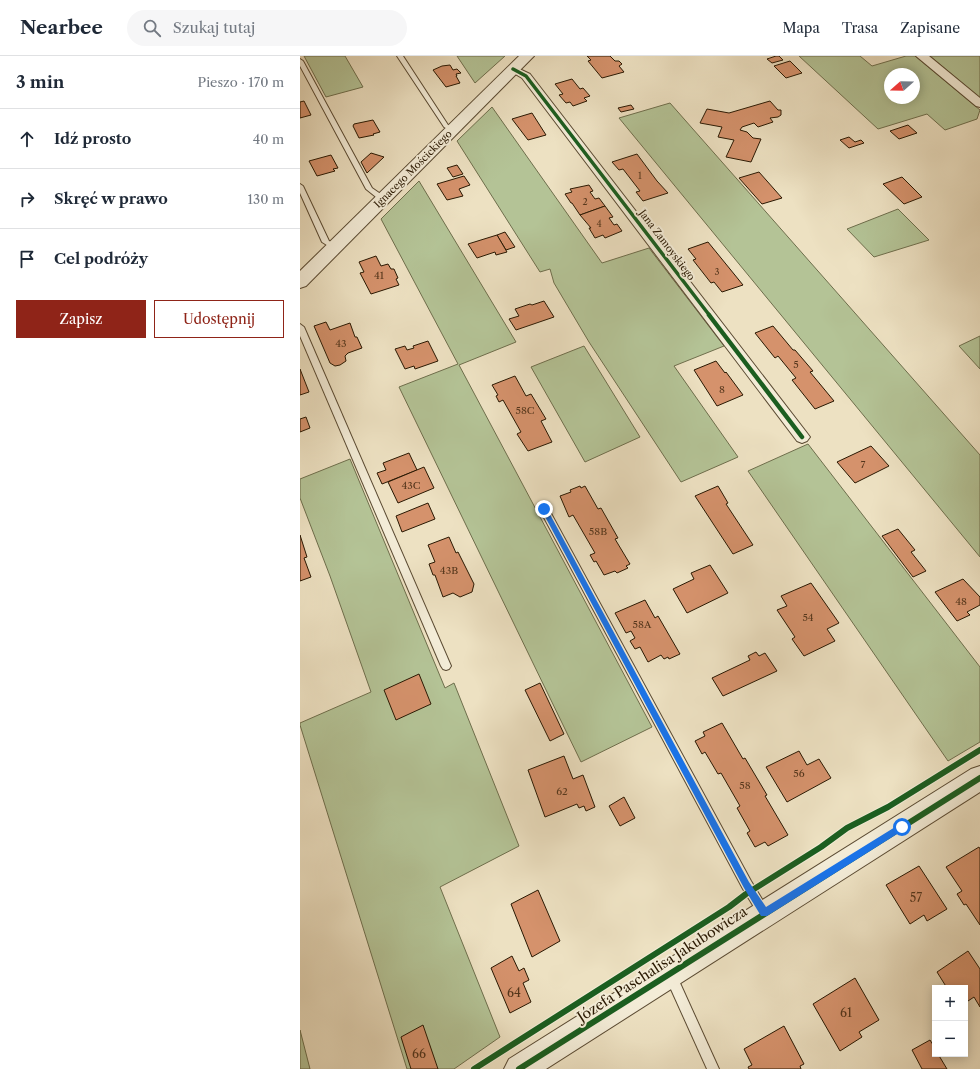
<!DOCTYPE html>
<html lang="pl">
<head>
<meta charset="utf-8">
<style>
  :root { --surface:#fff; --page:#f6f6f7; --text:#1f2937; --muted:#747a83; --line:#e0e1e3; --accent:#8f2418 }
  body { margin:0; font-family:"Libre Caslon Text",serif; background:var(--page); color:var(--text) }
  .controls { position:absolute; right:12px; bottom:12px; display:grid; overflow:hidden; border-radius:0px; box-shadow:0 2px 10px #0003 }
  .controls button { width:36px; height:36px; display:grid; place-items:center; padding:0; border:0; border-bottom:1px solid var(--line); background:var(--surface); color:var(--text); font:20px sans-serif }
  .compass { position:absolute; left:584px; top:12px; width:36px; height:36px; border-radius:50%; background:var(--surface); box-shadow:0 2px 10px #0003; rotate:250deg }
  .stop { position:absolute; width:12px; height:12px; margin:-9px; border:3px solid #1a73e8; border-radius:50%; background:#fff }
  .stop.end { background:#1a73e8; border-color:#fff; box-shadow:0 1px 4px #0008 }
  .list { margin:0; padding:0; list-style:none }
  h2 { display:flex; justify-content:space-between; align-items:center; height:52px; margin:0; padding:0 16px; font-size:17px }
  h2 small { font-size:13px; font-weight:400; color:var(--muted) }
  .list li { display:grid; grid-template-columns:26px 1fr auto; gap:12px; align-items:center; box-sizing:border-box; height:60px; padding:0 16px; border-top:1px solid var(--line) }
  .list b { display:block; font-size:15px; white-space:nowrap }
  .list em { font-size:13px; font-style:normal; color:var(--muted) }
  .actions { display:flex; gap:8px; padding:12px 16px }
  .actions a { flex:1; padding:9px 0; border:1px solid var(--accent); border-radius:0px; text-align:center; font-size:14px; color:var(--accent) }
  .actions .main { background:var(--accent); color:#fff }
  .icon { flex:none; width:22px; height:22px; fill:none; stroke:currentColor; stroke-width:2; stroke-linecap:round; stroke-linejoin:round }
  .map { position:relative; flex:none; width:680px; height:1013px; overflow:hidden }
  header { display:flex; align-items:center; gap:24px; box-sizing:border-box; height:56px; padding:0 20px; background:var(--surface); border-bottom:1px solid var(--line) }
  header strong { font-size:19px }
  nav { display:flex; gap:22px; margin-inline-start:auto; font-size:14px }
  .search { width:280px; height:36px; background:var(--page); display:flex; align-items:center; gap:10px; box-sizing:border-box; padding:0 14px; border-radius:22px; color:var(--muted); font-size:15px }
  main { display:flex }
  aside { flex:1; background:var(--surface) }
  .map>svg:first-child { display:block }
</style>
</head>
<body>
<header>
<strong>Nearbee</strong>
<div class="search"><svg class="icon" aria-label="search" viewBox="0 0 24 24"><circle cx="10" cy="10" r="6"/><path d="M15 15l6 6"/></svg>Szukaj tutaj</div>
<nav><a>Mapa</a><a>Trasa</a><a>Zapisane</a></nav>
</header>
<main>
<aside>
<h2>3 min<small>Pieszo · 170 m</small></h2>
<ul class="list">
<li><svg class="icon" aria-label="ahead" viewBox="0 0 24 24"><path d="M12 20V5M6 11l6-6 6 6"/></svg><div><b>Idź prosto</b></div><em>40 m</em></li>
<li><svg class="icon" aria-label="right" viewBox="0 0 24 24"><path d="M7 20v-9h11M14 6l5 5-5 5"/></svg><div><b>Skręć w prawo</b></div><em>130 m</em></li>
<li><svg class="icon" aria-label="arrive" viewBox="0 0 24 24"><path d="M6 21V4h12l-3 4 3 4H6"/></svg><div><b>Cel podróży</b></div></li>
</ul>
<div class="actions"><a class="main">Zapisz</a><a>Udostępnij</a></div>
</aside>
<div class="map">
<svg width="680" height="1013" viewBox="0 0 680 1013">
  <rect width="100%" height="100%" fill="#ede1c2"/>
  <filter id="stains"><feTurbulence type="fractalNoise" baseFrequency=".005" numOctaves="4"/><feColorMatrix values="0 0 0 0 .2 0 0 0 0 .09 0 0 0 0 .02 0 0 0 .5 -.17"/></filter>
  <radialGradient id="worn" r=".72"><stop offset=".6" stop-color="#630" stop-opacity="0"/><stop offset="1" stop-color="#630" stop-opacity=".3"/></radialGradient>
  <g fill="#b4c396" stroke="#6e6e4c" fill-rule="evenodd">
    <path d="M4 0H45L63 31 26 41Z"/>
    <path d="M157 0H205L175 27Z"/>
    <path d="M499 0H560L572 10 606 0H615L680 54 677 63 645 74 627 58 578 73ZM590 18H614V42H590Z"/>
    <path d="M630 0H680V42Z"/>
    <path d="M370 47 680 399V501L319 62Z"/>
    <path d="M192 51 302 207 349 192 424 290 374 310 438 401 381 426 289 286 254 227 250 213 240 216 157 85Z"/>
    <path d="M119 125 216 286 159 309 352 671 281 706 99 331 158 308 81 163Z"/>
    <path d="M598 153 629 184 574 201 547 173Z"/>
    <path d="M680 280V313L659 290Z"/>
    <path d="M284 290 340 381 285 406 231 311Z"/>
    <path d="M508 388 680 611V686L648 705 448 415Z"/>
    <path d="M50 403 145 632 154 627 219 790 140 831 200 981 154 1013H107L0 669V667L71 636 30 520 0 442V423Z"/>
    <path d="M0 974 10 1013H0Z"/>
  </g>
  <g fill="#d5926c" stroke="#291802">
    <path d="M287 0H310L315 5H319L322 8 319 10 324 16 302 22 288 5 291 4Z"/>
    <path d="M476 0H479L483 4 472 7 467 3Z"/>
    <path d="M490 5 502 17 486 22 474 10Z"/>
    <path d="M150 9 153 14 157 13 161 17 156 18 157 20H156L160 27 146 31 133 14 142 10Z"/>
    <path d="M272 23 280 33 283 32 290 40 284 42 287 45 273 50 270 46 266 47 259 39 263 38 255 28Z"/>
    <path d="M4 45 11 59 0 62V46Z"/>
    <path d="M470 45 478 54H481V59L478 61 470 62 473 66 458 71 454 67 442 71 440 74 447 76 453 82 461 83 451 106 426 101 434 84 418 81 422 71 400 67 407 53 429 57Z"/>
    <path d="M331 49 334 53 321 56 318 52Z"/>
    <path d="M232 57 246 79 228 84 212 63Z"/>
    <path d="M73 64 80 76 73 78 74 79 59 82 53 70 54 68Z"/>
    <path d="M608 69 617 77 599 83 590 75Z"/>
    <path d="M549 81 555 86 561 84 564 87 549 92 540 84Z"/>
    <path d="M71 97 84 101 67 117 61 106Z"/>
    <path d="M337 98 357 125 368 137 343 145 336 136 340 135 323 113 319 114 312 106Z"/>
    <path d="M31 99 38 112 33 113 35 115 17 120 9 105Z"/>
    <path d="M157 109 163 118 153 121 147 112Z"/>
    <path d="M459 116 482 142 462 148 439 122Z"/>
    <path d="M164 120 170 129 159 133 163 140 147 144 137 128Z"/>
    <path d="M602 121 622 141 604 148 583 128Z"/>
    <path d="M289 129 293 135 290 136 295 143 299 142 305 150 280 159 272 147H271L265 138 272 136 270 133Z"/>
    <path d="M305 150 313 161 309 162 314 169 317 168 322 175 305 182 303 179 295 182 289 172H291L280 159Z"/>
    <path d="M205 176 215 191 206 194 197 179Z"/>
    <path d="M197 179 207 196 196 199 195 196 177 202 168 188Z"/>
    <path d="M408 186 443 229 422 236 414 226 411 227 393 204 396 203 388 193Z"/>
    <path d="M76 200 81 210 88 208 91 213H94L98 222 96 223 99 229 71 238 60 217 64 216 59 206Z"/>
    <path d="M244 245 254 261 216 274 209 263 219 260 215 253 230 248 232 249Z"/>
    <path d="M26 266 30 274 50 267 55 281H57L62 292 48 297 45 300 46 305 40 309 35 310 30 307 14 270Z"/>
    <path d="M473 270 493 294H495L513 315 510 316 534 345 515 353 492 324 496 322 478 300 475 302 455 277Z"/>
    <path d="M128 285 138 305 115 313 114 310 105 313 95 293 105 290 107 294 114 292 113 290Z"/>
    <path d="M416 305 425 317 426 316 443 339 417 350 394 314Z"/>
    <path d="M0 313 9 336 0 339Z"/>
    <path d="M215 320 226 340 231 338 246 363 241 365 252 386 228 395 217 378 221 376 203 344 199 346 196 340 198 339 192 329Z"/>
    <path d="M6 361 10 372 0 376V363Z"/>
    <path d="M571 390 589 410 555 427 537 406Z"/>
    <path d="M109 397 117 414 82 428 77 417 86 414 83 407Z"/>
    <path d="M124 411 134 432 98 447 88 426Z"/>
    <path d="M280 430 281 432 285 430 298 453 301 452 318 482 315 483 330 508 326 510 328 512 317 517 315 515 304 519 296 505 294 506 290 499 295 497 273 459 269 461 260 440 271 436 270 434Z"/>
    <path d="M418 430 428 447 426 448 453 489 433 498 395 440Z"/>
    <path d="M128 447 135 463 102 476 96 460Z"/>
    <path d="M598 473 615 494 611 496 626 515 613 521 582 480Z"/>
    <path d="M0 479 7 501 4 502 11 521 0 525Z"/>
    <path d="M149 481 156 497 158 496 174 528 172 536 160 541 153 537 143 541 135 519H133L129 508 135 506 128 489Z"/>
    <path d="M410 509 428 537 387 557 373 533 394 523 391 517Z"/>
    <path d="M663 523 680 541V549L667 556 670 559 657 565 635 536Z"/>
    <path d="M511 527 539 567 527 573 535 585 504 600 492 583 495 581 477 554 487 550 481 540Z"/>
    <path d="M345 544 355 562 358 560 380 598 369 603 368 601 364 603 361 599 348 606 340 591 335 593 330 585 335 582 331 575 326 577 315 557Z"/>
    <path d="M456 596 459 600 465 597 477 615 423 640 412 622 450 604 448 600Z"/>
    <path d="M119 618 131 648 96 664 84 634Z"/>
    <path d="M240 627 264 678 250 685 225 634Z"/>
    <path d="M422 667 443 703 445 702 467 739 465 740 488 779 468 790 465 786 455 791 447 777 450 775 437 752 440 750 421 717 418 718 405 696 402 698 395 685 405 680 403 676Z"/>
    <path d="M499 695 507 709 519 703 531 722 487 746 466 711Z"/>
    <path d="M264 700 273 723 283 719 295 751 286 755 284 750 279 752 277 748 245 761 228 714Z"/>
    <path d="M324 741 335 762 320 770 309 750Z"/>
    <path d="M679 791 680 793V869L666 848 664 849 657 838 662 835 646 811Z"/>
    <path d="M619 810 647 853 627 865 624 859 610 868 586 829Z"/>
    <path d="M238 834 260 885 232 901 211 848Z"/>
    <path d="M668 895 680 913V951L674 941 665 947V932H647L637 916Z"/>
    <path d="M212 900 219 915 224 912 229 924 223 927 231 946 210 957 191 912Z"/>
    <path d="M555 922 579 964 559 976 562 981 540 995 513 948Z"/>
    <path d="M123 969 138 1013H111L101 981Z"/>
    <path d="M484 970 504 1008 500 1010 501 1013H449L448 1011 452 1009 444 993Z"/>
    <path d="M630 984 635 992V998H638L647 1013H622L612 994Z"/>
  </g>
  <g fill="none" stroke-linecap="round" stroke-linejoin="round">
    <g stroke="#5a4a32" stroke-width="2">
      <g id="service">
        <path d="M97 0H103L148 69 155 73V75H151L144 71Z"/>
        <path d="M0 3 3 5 72 132 85 141V145H81L66 133 0 10Z"/>
        <path d="M0 128 3 130 29 185 37 189V193H33L22 186 0 137Z"/>
        <path d="M0 268 4 271 151 610 149 613 146 614 143 613 141 610 0 280Z"/>
        <path d="M244 449 247 450 451 825 468 853 470 857 468 861 464 863 460 861 443 833 241 456 240 453 241 450Z"/>
        <path d="M371 914 375 916 419 1013H407L365 920 367 916Z"/>
      </g>
    </g>
    <g stroke="#5a4a32" stroke-width="2">
      <g id="minor">
        <path d="M616 0H629L680 42V51L676 50Z"/>
        <path d="M213 10 230 18 507 377 510 381 507 385 502 387 497 385 222 22 207 13Z"/>
      </g>
    </g>
    <g stroke="#5a4a32" stroke-width="2">
      <g id="tertiary">
        <path d="M219 0H234L6 230 0 232V215Z"/>
        <path d="M680 710V736L246 1013H204L209 1003 671 713Z"/>
      </g>
    </g>
    <use href="#service" fill="#f3ecd7" fill-rule="evenodd"/>
    <use href="#minor" fill="#f3ecd7" fill-rule="evenodd"/>
    <use href="#tertiary" fill="#f3ecd7" fill-rule="evenodd"/>
    <g stroke="#f3ecd7" stroke-width="5.5">
      <path id="cycleway-far2" d="M213 13 226 20 410 260"/>
    </g>
    <g stroke="#f3ecd7" stroke-width="7">
      <path id="cycleway-far1" d="M409 259 502 381"/>
    </g>
    <g stroke="#f3ecd7" stroke-width="8">
      <g id="cycleway">
        <path d="M174 1013 429 851 446 838 521 791 547 772 588 751 680 694"/>
        <path d="M219 1013 680 722"/>
      </g>
    </g>
    <use href="#cycleway-far2" stroke="#1b5e20" stroke-width="3.5"/>
    <use href="#cycleway-far1" stroke="#1b5e20" stroke-width="4.5"/>
    <use href="#cycleway" stroke="#1b5e20" stroke-width="6"/>
  </g>
  <path fill="#1a73e8" d="M242 451H246L449 826 466 851 600 768H605V773L467 860H461L444 832 242 455Z"/>
  <g text-anchor="middle" dominant-baseline="central" stroke-width="4" stroke-linejoin="round" paint-order="stroke">
    <g font-size="9" fill="#54361c">
      <text x="340" y="119">1</text>
      <text x="285" y="145">2</text>
      <text x="299" y="167">4</text>
      <text x="417" y="215">3</text>
    </g>
    <g font-size="10" fill="#291802" stroke="#f3ecd7">
      <text transform="translate(113 113) rotate(-45)">Ignacego Mościckiego</text>
      <text transform="translate(367 189) rotate(53)">Jana Zamoyskiego</text>
    </g>
    <g font-size="10" fill="#54361c">
      <text x="79" y="219">41</text>
      <text x="41" y="287">43</text>
      <text x="496" y="308">5</text>
      <text x="422" y="333">8</text>
      <text x="225" y="354">58C</text>
      <text x="563" y="408">7</text>
      <text x="111" y="429">43C</text>
      <text x="298" y="475">58B</text>
      <text x="149" y="514">43B</text>
      <text x="661" y="545">48</text>
      <text x="508" y="561">54</text>
      <text x="342" y="568">58A</text>
      <text x="499" y="717">56</text>
      <text x="445" y="729">58</text>
      <text x="262" y="735">62</text>
    </g>
    <g font-size="12" fill="#54361c">
      <text x="616" y="841">57</text>
      <text x="214" y="936">64</text>
      <text x="546" y="956">61</text>
      <text x="119" y="997">66</text>
    </g>
    <g font-size="14" fill="#291802" stroke="#f3ecd7">
      <text transform="translate(362 908) rotate(-33)">Józefa Paschalisa Jakubowicza</text>
    </g>
  </g>
  <rect width="100%" height="100%" filter="url(#stains)"/>
  <rect width="100%" height="100%" fill="url(#worn)"/>
</svg>
<div class="controls">
<button>+</button>
<button>−</button>
</div>
<svg class="compass" viewBox="-18 -18 36 36"><path d="M0-13l5 13h-10z" fill="#e53935"/><path d="M0 13l5-13h-10z" fill="#747a83"/></svg>
<div class="stop" style="left:602px;top:771px"></div>
<div class="stop end" style="left:244px;top:453px"></div>
</div>
</main>
</body>
</html>
